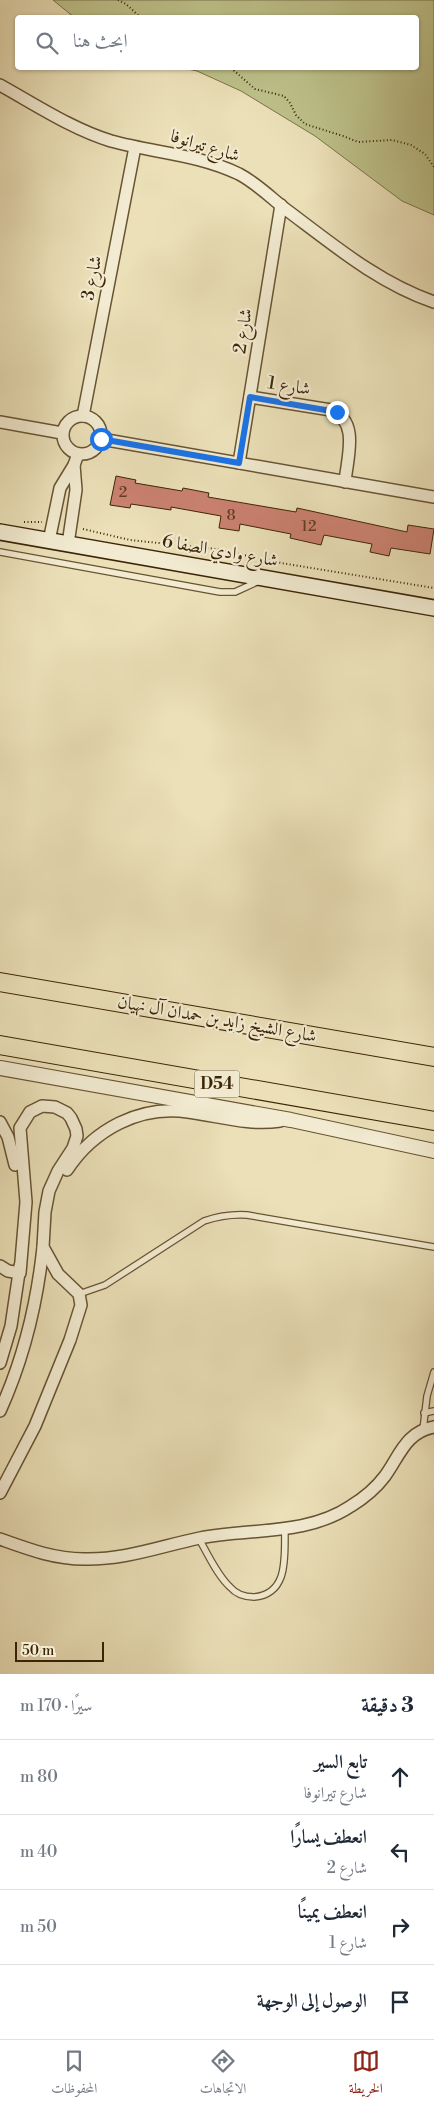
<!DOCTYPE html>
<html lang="ar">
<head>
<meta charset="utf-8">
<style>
  :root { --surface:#fff; --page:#f6f6f7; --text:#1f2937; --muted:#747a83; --line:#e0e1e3; --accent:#8f2418 }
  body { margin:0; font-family:"Libre Bodoni",Amiri,serif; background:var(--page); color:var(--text); direction:rtl }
  .scale { position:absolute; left:15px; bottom:12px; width:89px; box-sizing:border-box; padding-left:5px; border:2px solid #3c2507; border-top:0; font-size:14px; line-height:18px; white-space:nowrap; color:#3c2507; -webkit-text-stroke:4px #f2ebd1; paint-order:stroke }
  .stop { position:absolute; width:15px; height:15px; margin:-11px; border:4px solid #1a73e8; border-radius:50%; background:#fff }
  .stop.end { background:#1a73e8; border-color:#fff; box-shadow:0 1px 5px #0008 }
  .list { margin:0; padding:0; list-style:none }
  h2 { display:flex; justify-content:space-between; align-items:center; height:65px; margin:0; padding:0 20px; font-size:21px }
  h2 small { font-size:16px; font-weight:400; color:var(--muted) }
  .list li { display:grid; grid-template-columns:32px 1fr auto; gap:15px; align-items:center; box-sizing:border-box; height:75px; padding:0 20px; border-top:1px solid var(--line) }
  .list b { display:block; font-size:19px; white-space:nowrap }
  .list p { margin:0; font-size:16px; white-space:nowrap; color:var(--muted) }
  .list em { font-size:16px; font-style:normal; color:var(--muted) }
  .icon { flex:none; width:28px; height:28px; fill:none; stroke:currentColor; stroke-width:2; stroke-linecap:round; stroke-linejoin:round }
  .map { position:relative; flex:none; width:434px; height:1674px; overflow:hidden; direction:ltr }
  .search { position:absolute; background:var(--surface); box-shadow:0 1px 4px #0004; left:15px; right:15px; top:15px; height:55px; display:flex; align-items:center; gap:12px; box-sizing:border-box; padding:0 18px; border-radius:5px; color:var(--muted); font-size:19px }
  .sheet { height:365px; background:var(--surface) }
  nav { display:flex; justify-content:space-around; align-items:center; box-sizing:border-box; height:70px; border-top:1px solid var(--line); background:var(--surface); font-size:14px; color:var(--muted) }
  nav a { display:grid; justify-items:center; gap:2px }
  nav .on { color:var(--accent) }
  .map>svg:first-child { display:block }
</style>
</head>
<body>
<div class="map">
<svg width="434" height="1674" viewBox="0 0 434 1674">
  <rect width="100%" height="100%" fill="#ebe0b8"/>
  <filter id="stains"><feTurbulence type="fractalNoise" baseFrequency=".004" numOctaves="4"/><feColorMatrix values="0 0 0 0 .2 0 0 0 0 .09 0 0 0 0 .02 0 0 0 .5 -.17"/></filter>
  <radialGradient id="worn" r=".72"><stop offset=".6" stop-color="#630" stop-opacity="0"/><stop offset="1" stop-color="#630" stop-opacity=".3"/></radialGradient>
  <path fill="#bdc18a" stroke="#7c7348" d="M53 0H434V215L402 201 315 136 241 91 197 71 183 68H416V18H75Z"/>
  <path fill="#cb8171" stroke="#3c2507" d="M116 476 136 480 135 483 182 491 183 488 209 493 208 497 296 512 297 508 407 532 408 525 434 529 430 554 391 548 389 556 370 552 372 544 324 535 321 545 290 538 291 534 240 524 239 531 219 528 221 516 171 507V510L131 504 130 508 110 505Z"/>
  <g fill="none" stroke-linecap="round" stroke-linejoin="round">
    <g stroke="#685433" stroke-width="8">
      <g id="service">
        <path d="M0 552 220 592H235L259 581"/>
        <path d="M79 1294 105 1285 204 1221C219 1216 231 1214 247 1215L434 1247"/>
        <path d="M424 1413 434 1411"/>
        <path d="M423 1430 427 1396 434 1372"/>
        <path d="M199 1539C208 1554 217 1575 230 1587 236 1594 245 1597 254 1597 290 1594 284 1554 285 1529"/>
      </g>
    </g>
    <g stroke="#685433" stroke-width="14">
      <g id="minor">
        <path d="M0 85C36 105 72 129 111 141 155 153 197 154 239 174 256 183 269 196 284 208 331 243 378 283 434 302"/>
        <path d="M250 397 331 410C360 421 347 458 345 482"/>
        <circle cx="82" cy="435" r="19"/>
        <path d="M83 416 135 147"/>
        <path d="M0 422 62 433"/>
        <path d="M101 439 434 497"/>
        <path d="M239 463 281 205"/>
        <path d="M49 541 60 488 74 465 78 454"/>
        <path d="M68 544 76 490 74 465"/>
        <path d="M0 1122 8 1137 15 1165"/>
        <path d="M67 1170C94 1129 140 1105 188 1112 219 1116 249 1126 280 1121"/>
        <path d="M0 1266 8 1271 20 1273 26 1202 20 1128 30 1112 42 1106 55 1107 67 1113 71 1118 76 1129 77 1136 73 1148 58 1171 49 1191 45 1212 43 1247 58 1274 79 1294 81 1305 70 1340 35 1426 0 1493"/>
        <path d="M0 1363 11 1326 20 1266"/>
        <path d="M0 1411C24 1358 37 1304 43 1247"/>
        <path d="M0 1539C28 1549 54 1559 84 1559 125 1560 161 1546 200 1538 250 1528 306 1536 351 1506 364 1498 376 1488 385 1476 400 1455 406 1432 434 1427"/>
      </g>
    </g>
    <g stroke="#685433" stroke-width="16">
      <path id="tertiary" d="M0 1068 291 1120 434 1151"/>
    </g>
    <g stroke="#3c2507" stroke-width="18">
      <path id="secondary" d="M0 532 434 608"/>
    </g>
    <g stroke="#3c2507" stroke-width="20">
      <g id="primary">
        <path d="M0 982 434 1057"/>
        <path d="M0 1045 434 1121"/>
      </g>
    </g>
    <g stroke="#3c2507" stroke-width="2" stroke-dasharray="1 2.5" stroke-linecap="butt">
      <path d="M118 0 126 4 141 18"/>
      <path d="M231 68 255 89 284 96 290 103 296 115 305 124 343 136 358 142 392 140 411 145 425 154 434 167"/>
      <path d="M24 522H42"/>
      <path d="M83 529 130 540 216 549 281 563 434 588"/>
    </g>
    <use href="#service" stroke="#f2ebd1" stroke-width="5.5"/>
    <use href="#minor" stroke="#f2ebd1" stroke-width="11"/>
    <use href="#tertiary" stroke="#f2ebd1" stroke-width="14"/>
    <use href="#secondary" stroke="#f2ebd1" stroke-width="15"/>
    <use href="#primary" stroke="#ebe0b8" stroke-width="18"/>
  </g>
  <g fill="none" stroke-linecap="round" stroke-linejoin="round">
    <path stroke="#1a73e8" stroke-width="6" d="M101 439 239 463 250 397 337 412"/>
  </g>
  <g text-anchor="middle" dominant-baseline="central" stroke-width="4.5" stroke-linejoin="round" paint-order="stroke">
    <g font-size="15" fill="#603c22">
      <text x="123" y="492">2</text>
      <text x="231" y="515">8</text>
      <text x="309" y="526">12</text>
    </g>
    <rect fill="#f2ebd1" stroke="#736044" stroke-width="1" x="194.5" y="1070.5" width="45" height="27" rx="4"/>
    <g font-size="16" font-weight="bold" fill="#3c2507">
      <text x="217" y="1084">D54</text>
    </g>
    <g font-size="18" fill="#3c2507" stroke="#f2ebd1">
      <text transform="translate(205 146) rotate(17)">شارع تيرانوفا</text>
      <text transform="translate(92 278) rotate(-79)">شارع 3</text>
      <text transform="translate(243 331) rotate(-81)">شارع 2</text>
      <text transform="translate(289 386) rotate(9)">شارع 1</text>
      <text transform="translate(220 551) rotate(10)">شارع وادي الصفا 6</text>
      <text transform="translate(217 1019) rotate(10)">شارع الشيخ زايد بن حمدان آل نهيان</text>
    </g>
  </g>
  <rect width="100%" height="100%" filter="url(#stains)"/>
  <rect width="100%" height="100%" fill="url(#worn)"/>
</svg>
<div class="scale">50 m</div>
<div class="stop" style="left:101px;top:439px"></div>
<div class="stop end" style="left:337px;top:412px"></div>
<div class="search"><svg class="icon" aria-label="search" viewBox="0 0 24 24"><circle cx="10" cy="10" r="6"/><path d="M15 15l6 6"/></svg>ابحث هنا</div>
</div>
<section class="sheet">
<h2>3 دقيقة<small>سيرًا · 170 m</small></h2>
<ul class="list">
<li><svg class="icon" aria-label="ahead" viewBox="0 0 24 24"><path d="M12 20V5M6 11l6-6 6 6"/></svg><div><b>تابع السير</b><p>شارع تيرانوفا</p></div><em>80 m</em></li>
<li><svg class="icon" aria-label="left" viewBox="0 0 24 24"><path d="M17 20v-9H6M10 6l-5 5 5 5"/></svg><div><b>انعطف يسارًا</b><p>شارع 2</p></div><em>40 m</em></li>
<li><svg class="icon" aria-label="right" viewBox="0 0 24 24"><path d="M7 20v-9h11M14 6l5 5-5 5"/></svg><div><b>انعطف يمينًا</b><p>شارع 1</p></div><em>50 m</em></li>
<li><svg class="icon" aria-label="arrive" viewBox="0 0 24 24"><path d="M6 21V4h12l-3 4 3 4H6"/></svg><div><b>الوصول إلى الوجهة</b></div></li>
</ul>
</section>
<nav>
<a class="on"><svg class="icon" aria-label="map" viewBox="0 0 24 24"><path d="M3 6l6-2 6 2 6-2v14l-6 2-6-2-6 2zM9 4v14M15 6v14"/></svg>الخريطة</a>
<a><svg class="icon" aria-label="directions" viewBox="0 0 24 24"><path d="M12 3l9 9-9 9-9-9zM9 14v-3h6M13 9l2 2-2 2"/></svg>الاتجاهات</a>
<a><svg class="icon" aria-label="saved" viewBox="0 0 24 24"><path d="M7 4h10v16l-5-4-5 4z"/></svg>المحفوظات</a>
</nav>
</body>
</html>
